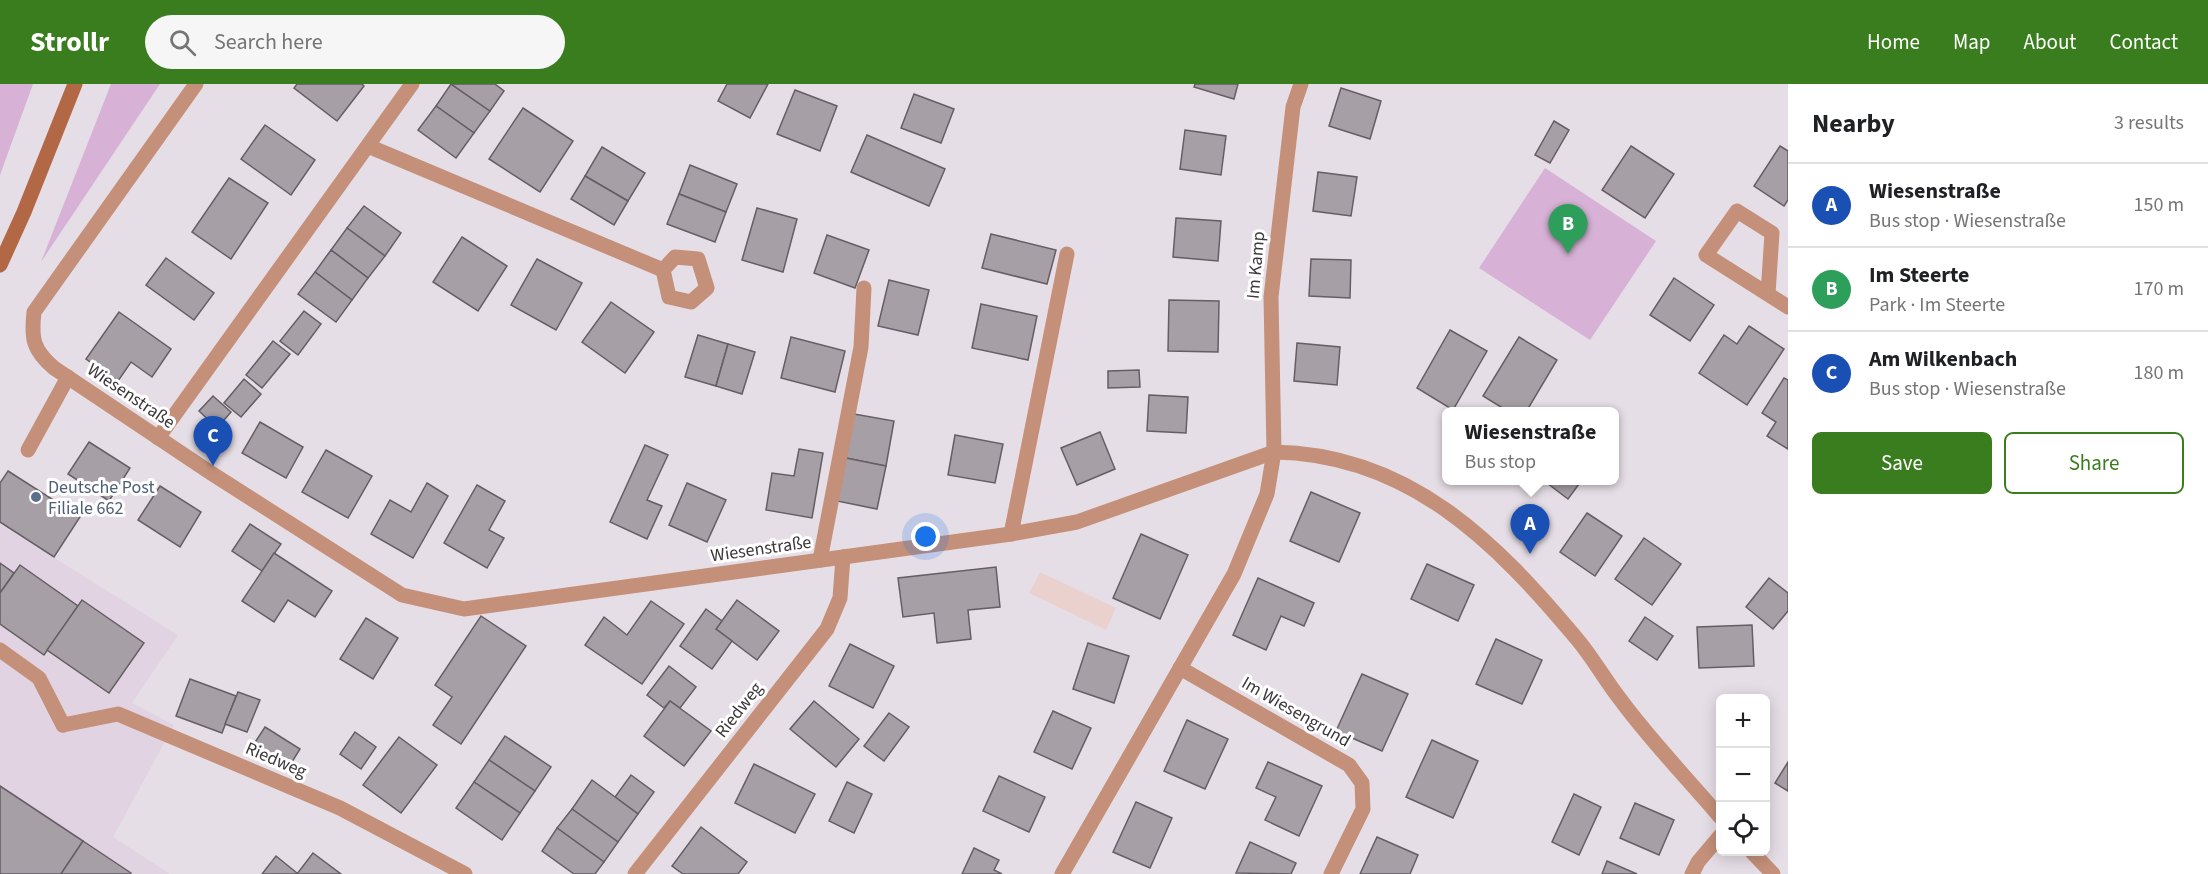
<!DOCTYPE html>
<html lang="en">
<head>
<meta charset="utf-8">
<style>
  :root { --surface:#fff; --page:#f6f6f6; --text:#202124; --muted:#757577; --line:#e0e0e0; --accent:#3a7d1e }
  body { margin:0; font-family:"Source Sans 3",sans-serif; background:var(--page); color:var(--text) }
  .controls { position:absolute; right:18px; bottom:18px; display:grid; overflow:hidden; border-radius:9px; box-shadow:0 3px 15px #0003 }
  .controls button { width:54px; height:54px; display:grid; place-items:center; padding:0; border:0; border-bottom:2px solid var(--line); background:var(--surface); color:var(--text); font:30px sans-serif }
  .you { position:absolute; left:926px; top:453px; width:21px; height:21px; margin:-15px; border:4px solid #fff; border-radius:50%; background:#1a73e8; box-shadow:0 0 0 9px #1a73e833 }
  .badge { display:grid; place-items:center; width:39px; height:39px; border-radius:50%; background:var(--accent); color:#fff; font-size:20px; font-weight:700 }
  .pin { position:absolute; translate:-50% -50px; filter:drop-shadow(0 2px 3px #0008) }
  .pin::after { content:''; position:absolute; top:32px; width:21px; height:18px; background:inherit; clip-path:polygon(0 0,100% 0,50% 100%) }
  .popup { position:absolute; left:1442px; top:323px; width:177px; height:78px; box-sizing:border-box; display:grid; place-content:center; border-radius:9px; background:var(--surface); filter:drop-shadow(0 2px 4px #0005); font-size:20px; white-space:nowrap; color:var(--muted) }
  .popup b { font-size:22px; color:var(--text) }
  .popup::after { content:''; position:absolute; left:50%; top:100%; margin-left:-12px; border:12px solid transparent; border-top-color:var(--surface) }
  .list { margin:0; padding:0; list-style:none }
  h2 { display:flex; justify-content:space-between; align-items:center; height:78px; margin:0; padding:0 24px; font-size:26px }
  h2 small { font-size:20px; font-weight:400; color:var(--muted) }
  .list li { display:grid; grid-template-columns:39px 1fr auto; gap:18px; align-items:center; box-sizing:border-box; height:84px; padding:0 24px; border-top:2px solid var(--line) }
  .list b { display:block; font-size:22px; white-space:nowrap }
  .list p { margin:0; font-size:20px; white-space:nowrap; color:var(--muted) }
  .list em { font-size:20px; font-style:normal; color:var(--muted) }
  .actions { display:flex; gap:12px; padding:18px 24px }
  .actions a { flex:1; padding:14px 0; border:2px solid var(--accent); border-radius:9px; text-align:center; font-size:21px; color:var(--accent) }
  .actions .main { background:var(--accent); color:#fff }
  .icon { flex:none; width:33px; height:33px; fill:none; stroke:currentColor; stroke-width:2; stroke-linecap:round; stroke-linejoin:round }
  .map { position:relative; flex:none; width:1788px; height:790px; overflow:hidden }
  header { display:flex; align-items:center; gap:36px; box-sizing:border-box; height:84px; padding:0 30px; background:var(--accent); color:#fff }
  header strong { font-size:28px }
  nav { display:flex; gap:33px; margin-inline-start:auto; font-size:21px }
  .search { width:420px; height:54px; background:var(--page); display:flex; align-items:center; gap:15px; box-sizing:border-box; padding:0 21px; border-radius:33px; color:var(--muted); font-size:22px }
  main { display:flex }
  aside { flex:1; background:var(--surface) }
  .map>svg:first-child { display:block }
</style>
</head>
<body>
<header>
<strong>Strollr</strong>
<div class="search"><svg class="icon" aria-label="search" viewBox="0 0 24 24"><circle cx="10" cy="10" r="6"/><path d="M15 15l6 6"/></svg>Search here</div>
<nav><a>Home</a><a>Map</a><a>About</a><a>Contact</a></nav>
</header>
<main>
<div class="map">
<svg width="1788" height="790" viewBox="0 0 1788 790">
  <rect width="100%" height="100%" fill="#e6dee6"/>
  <path fill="#e1d3e1" d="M0 440 178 551 132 619 174 641 113 753 170 790H0Z"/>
  <path fill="#ebd1ce" d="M1040 488 1116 524 1106 546 1029 509Z"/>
  <g fill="#d7b2d6">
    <path d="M0 0H33L0 91Z"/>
    <path d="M111 0H160L41 178Z"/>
    <path d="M1545 84 1656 157 1590 256 1479 184Z"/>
  </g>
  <g fill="#a69fa6" stroke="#655e65" stroke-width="1.5">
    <path d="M297 0H362L364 2 337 37 294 4Z"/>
    <path d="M451 0 490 27 474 49 436 22Z"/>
    <path d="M451 0H495L504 7 490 27Z"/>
    <path d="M727 0H768L750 34 718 17Z"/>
    <path d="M1195 0H1238L1234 15 1194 3Z"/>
    <path d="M1341 4 1381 17 1370 55 1329 42Z"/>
    <path d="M795 6 837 22 820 67 777 50Z"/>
    <path d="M914 10 954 25 941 59 901 44Z"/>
    <path d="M436 22 474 49 456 74 418 46Z"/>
    <path d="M523 24 573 57 540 108 489 75Z"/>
    <path d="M1554 37 1569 46 1550 79 1535 71Z"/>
    <path d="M265 41 315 76 291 111 241 75Z"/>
    <path d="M1185 46 1226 52 1221 91 1180 85Z"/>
    <path d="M867 51 945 85 929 122 851 88Z"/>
    <path d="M1631 62 1674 90 1645 134 1602 106Z"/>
    <path d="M1780 62 1788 67V116L1784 122 1754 102Z"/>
    <path d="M602 63 645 89 628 117 585 92Z"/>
    <path d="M690 81 737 100 726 128 679 110Z"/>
    <path d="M1318 88 1357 93 1351 132 1313 127Z"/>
    <path d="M585 92 628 117 614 141 571 115Z"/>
    <path d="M229 94 268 119 231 175 192 148Z"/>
    <path d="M679 110 726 128 715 158 667 140Z"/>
    <path d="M364 122 401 149 385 172 347 144Z"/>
    <path d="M757 124 797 135 783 188 742 176Z"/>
    <path d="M1176 134 1221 137 1218 177 1173 173Z"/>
    <path d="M347 144 385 172 368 194 331 166Z"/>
    <path d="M991 150 1056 166 1047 200 982 184Z"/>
    <path d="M827 151 869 166 855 204 814 189Z"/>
    <path d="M462 153 507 182 478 227 433 198Z"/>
    <path d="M331 166 368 194 352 216 315 188Z"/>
    <path d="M166 174 214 209 194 236 146 201Z"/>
    <path d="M537 175 582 199 556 246 511 221Z"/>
    <path d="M1311 175 1351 176 1350 214 1309 212Z"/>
    <path d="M315 188 352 216 336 238 298 210Z"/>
    <path d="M1674 194 1714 221 1690 257 1650 231Z"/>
    <path d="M889 196 929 206 918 251 878 242Z"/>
    <path d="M1169 216 1219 217 1218 268 1168 267Z"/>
    <path d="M611 218 654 248 625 289 582 258Z"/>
    <path d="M981 220 1037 232 1028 276 972 264Z"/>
    <path d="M304 227 321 240 298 271 280 257Z"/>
    <path d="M119 228 171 265 152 293 131 278 118 297 86 275Z"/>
    <path d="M1749 242 1784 265 1747 321 1699 289 1724 251 1737 260Z"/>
    <path d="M1450 246 1487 267 1453 326 1417 304Z"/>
    <path d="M698 251 728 260 716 302 685 293Z"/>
    <path d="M791 253 845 267 835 308 781 294Z"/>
    <path d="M1519 253 1557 276 1526 328H1509L1483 312Z"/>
    <path d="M273 257 290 270 262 304 246 291Z"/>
    <path d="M1297 259 1340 263 1337 301 1294 297Z"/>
    <path d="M728 260 755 268 742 310 716 302Z"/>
    <path d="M1139 286 1140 303 1108 304V287Z"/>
    <path d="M1784 294 1788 296V365L1767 352 1776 338 1762 329Z"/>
    <path d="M244 295 261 310 241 333 224 319Z"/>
    <path d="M1149 311 1188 313 1186 349 1147 347Z"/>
    <path d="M213 312 231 328 217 344 199 327Z"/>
    <path d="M854 330 894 337 886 382 846 374Z"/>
    <path d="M260 338 303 363 286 394 242 369Z"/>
    <path d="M1100 348 1115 385 1077 401 1061 364Z"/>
    <path d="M955 351 1003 360 995 399 948 391Z"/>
    <path d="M89 358 130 384 109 417 68 390Z"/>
    <path d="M645 361 668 371 647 416 662 422 647 455 610 438Z"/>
    <path d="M799 365 823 369 812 434 766 426 772 389 794 392Z"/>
    <path d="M326 366 372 392 348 434 302 408Z"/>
    <path d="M846 374 886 382 877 425 837 417Z"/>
    <path d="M8 387 80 433 54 473 0 438V399Z"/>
    <path d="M1543 396H1582L1568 415Z"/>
    <path d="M427 399 448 412 413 474 371 450 390 416 411 428Z"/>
    <path d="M687 399 726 416 707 458 669 441Z"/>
    <path d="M477 401 505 417 489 446 504 454 487 484 444 459Z"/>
    <path d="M160 402 201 428 180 463 138 436Z"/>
    <path d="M1311 408 1360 429 1339 478 1290 457Z"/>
    <path d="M1587 429 1622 452 1595 492 1560 468Z"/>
    <path d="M250 440 281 460 262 487 232 467Z"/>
    <path d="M1141 450 1188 471 1160 535 1113 514Z"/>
    <path d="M1644 454 1681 480 1652 521 1615 495Z"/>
    <path d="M274 469 332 507 315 533 288 516 274 538 242 517Z"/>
    <path d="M0 479 14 489 0 509Z"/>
    <path d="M1427 480 1474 501 1458 537 1411 515Z"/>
    <path d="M20 481 78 522 44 571 0 540V509Z"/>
    <path d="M996 483 1000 523 968 526 971 555 937 559 934 529 903 533 898 494Z"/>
    <path d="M1258 494 1314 519 1304 542 1281 532 1266 566 1233 551Z"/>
    <path d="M1769 494 1788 509V527L1773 545 1746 523Z"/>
    <path d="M82 516 144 559 109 609 47 566Z"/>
    <path d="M737 516 779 547 757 576 716 545Z"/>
    <path d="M651 517 684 540 642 600 585 561 604 533 627 551Z"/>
    <path d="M706 525 722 537 716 545 732 557 712 585 680 562Z"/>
    <path d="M481 532 526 562 461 660 433 641 452 613 435 601Z"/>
    <path d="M1645 533 1673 552 1657 576 1629 557Z"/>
    <path d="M366 534 398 554 373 595 340 575Z"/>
    <path d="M1752 541 1754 582 1699 584 1697 543Z"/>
    <path d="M1496 555 1542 576 1522 620 1476 600Z"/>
    <path d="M1088 559 1129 572 1114 619 1073 605Z"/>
    <path d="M850 560 894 582 873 624 829 602Z"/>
    <path d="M669 582 696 603 680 624 670 617 664 624 647 611Z"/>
    <path d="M1362 590 1408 610 1382 667 1336 647Z"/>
    <path d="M190 595 236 612 222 649 176 632Z"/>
    <path d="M238 608 260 616 247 648 225 640Z"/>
    <path d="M670 617 711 647 684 682 644 652Z"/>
    <path d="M814 617 859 655 836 683 790 645Z"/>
    <path d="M1053 627 1091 644 1072 685 1034 668Z"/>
    <path d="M889 629 909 643 884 677 864 662Z"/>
    <path d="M1187 636 1228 655 1205 705 1164 687Z"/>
    <path d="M265 643 300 665 287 686 252 663Z"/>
    <path d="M355 648 376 663 361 685 340 670Z"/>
    <path d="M505 652 551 683 535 707 489 676Z"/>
    <path d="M399 653 437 681 401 729 363 701Z"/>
    <path d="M1432 656 1478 677 1453 734 1406 713Z"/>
    <path d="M489 676 535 707 520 729 474 698Z"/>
    <path d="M1268 678 1322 702 1299 752 1265 736 1276 713 1256 704Z"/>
    <path d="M1788 678V707L1775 699Z"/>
    <path d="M754 680 815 710 795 749 735 719Z"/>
    <path d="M631 691 654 708 638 730 615 713Z"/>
    <path d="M999 692 1045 713 1029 748 983 727Z"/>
    <path d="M592 696 638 730 618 758 572 725Z"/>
    <path d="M474 698 520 729 502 756 456 724Z"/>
    <path d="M847 698 872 710 854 749 829 737Z"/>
    <path d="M0 702 83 757 61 790H0Z"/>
    <path d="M1574 710 1601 723 1579 771 1552 758Z"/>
    <path d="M1136 718 1172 734 1150 784 1113 768Z"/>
    <path d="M1635 719 1674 736 1659 771 1620 754Z"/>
    <path d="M572 725 618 758 604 778 557 744Z"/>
    <path d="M701 743 747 778 738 790H683L672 782Z"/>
    <path d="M557 744 604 778 595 790H574L542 767Z"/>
    <path d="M1377 753 1418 771 1410 790H1360Z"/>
    <path d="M83 757 131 789 130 790H61Z"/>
    <path d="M1250 758 1296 779 1291 790 1236 789Z"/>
    <path d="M974 764 999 776 994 786 1002 790H962Z"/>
    <path d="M313 769 341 790H297Z"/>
    <path d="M276 772 297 789V790H262Z"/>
    <path d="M1607 777 1637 790H1602Z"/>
  </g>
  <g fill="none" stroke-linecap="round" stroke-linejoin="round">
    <g stroke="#c4907a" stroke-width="15">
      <path d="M28 366 68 293"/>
      <path d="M1011 450 1067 170"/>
      <path d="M820 476 861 263 864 204"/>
      <path d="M0 566 39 594 63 641"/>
    </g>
    <g stroke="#c4907a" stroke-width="15">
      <path d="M196 0 34 228C31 255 33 266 54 284L211 389 402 511 464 525 1011 450 1077 438 1274 368C1409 370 1496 458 1577 555 1593 574 1605 596 1620 615 1650 656 1687 694 1720 733"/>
      <path d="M368 62 663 186 669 213 691 218 707 204 698 175 675 173 663 186"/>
      <path d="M1768 210 1772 149 1737 127 1706 171 1788 223"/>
      <path d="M158 354 412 0"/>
      <path d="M1180 584 1349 681 1362 699 1363 725 1331 790"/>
      <path d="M63 641 118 630 340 724 465 790"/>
      <path d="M1752 768 1773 790"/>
      <path d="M635 790 827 545 840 514 843 473"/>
      <path d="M1062 790 1234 490 1267 410 1274 368 1271 213 1293 23 1301 0"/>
      <path d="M1692 790 1698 778 1720 752"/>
    </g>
    <path stroke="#b26745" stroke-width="15" d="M0 181 24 128 75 0"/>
  </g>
  <circle fill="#5c6f8a" stroke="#fff" stroke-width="2" cx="36" cy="413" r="6"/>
  <g text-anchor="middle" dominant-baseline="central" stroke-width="6" stroke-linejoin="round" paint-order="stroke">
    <g font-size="18" fill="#3b373a" stroke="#fff">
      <text transform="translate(1256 181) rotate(-85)">Im Kamp</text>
      <text transform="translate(131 312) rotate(34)">Wiesenstraße</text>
      <text transform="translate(761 465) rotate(-8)">Wiesenstraße</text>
      <text transform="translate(739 626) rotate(-52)">Riedweg</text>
      <text transform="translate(1296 628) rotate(30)">Im Wiesengrund</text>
      <text transform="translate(276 676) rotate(23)">Riedweg</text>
    </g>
    <g font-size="18" fill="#4e5e75" stroke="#fff" text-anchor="start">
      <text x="48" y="403">Deutsche Post<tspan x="48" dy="21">Filiale 662</tspan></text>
    </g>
  </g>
</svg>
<div class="controls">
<button>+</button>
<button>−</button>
<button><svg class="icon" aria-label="locate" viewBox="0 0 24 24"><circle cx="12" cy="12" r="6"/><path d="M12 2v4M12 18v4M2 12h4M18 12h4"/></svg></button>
</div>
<div class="you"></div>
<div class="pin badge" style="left:1530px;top:470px;background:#1a4fb4">A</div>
<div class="popup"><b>Wiesenstraße</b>Bus stop</div>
<div class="pin badge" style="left:1568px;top:170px;background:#2e9e5b">B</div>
<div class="pin badge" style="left:213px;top:382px;background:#1a4fb4">C</div>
</div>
<aside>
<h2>Nearby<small>3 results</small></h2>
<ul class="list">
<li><span class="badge" style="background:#1a4fb4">A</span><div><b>Wiesenstraße</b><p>Bus stop · Wiesenstraße</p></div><em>150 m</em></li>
<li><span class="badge" style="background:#2e9e5b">B</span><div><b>Im Steerte</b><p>Park · Im Steerte</p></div><em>170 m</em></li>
<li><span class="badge" style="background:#1a4fb4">C</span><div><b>Am Wilkenbach</b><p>Bus stop · Wiesenstraße</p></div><em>180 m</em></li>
</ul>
<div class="actions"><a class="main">Save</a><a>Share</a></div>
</aside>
</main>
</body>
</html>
